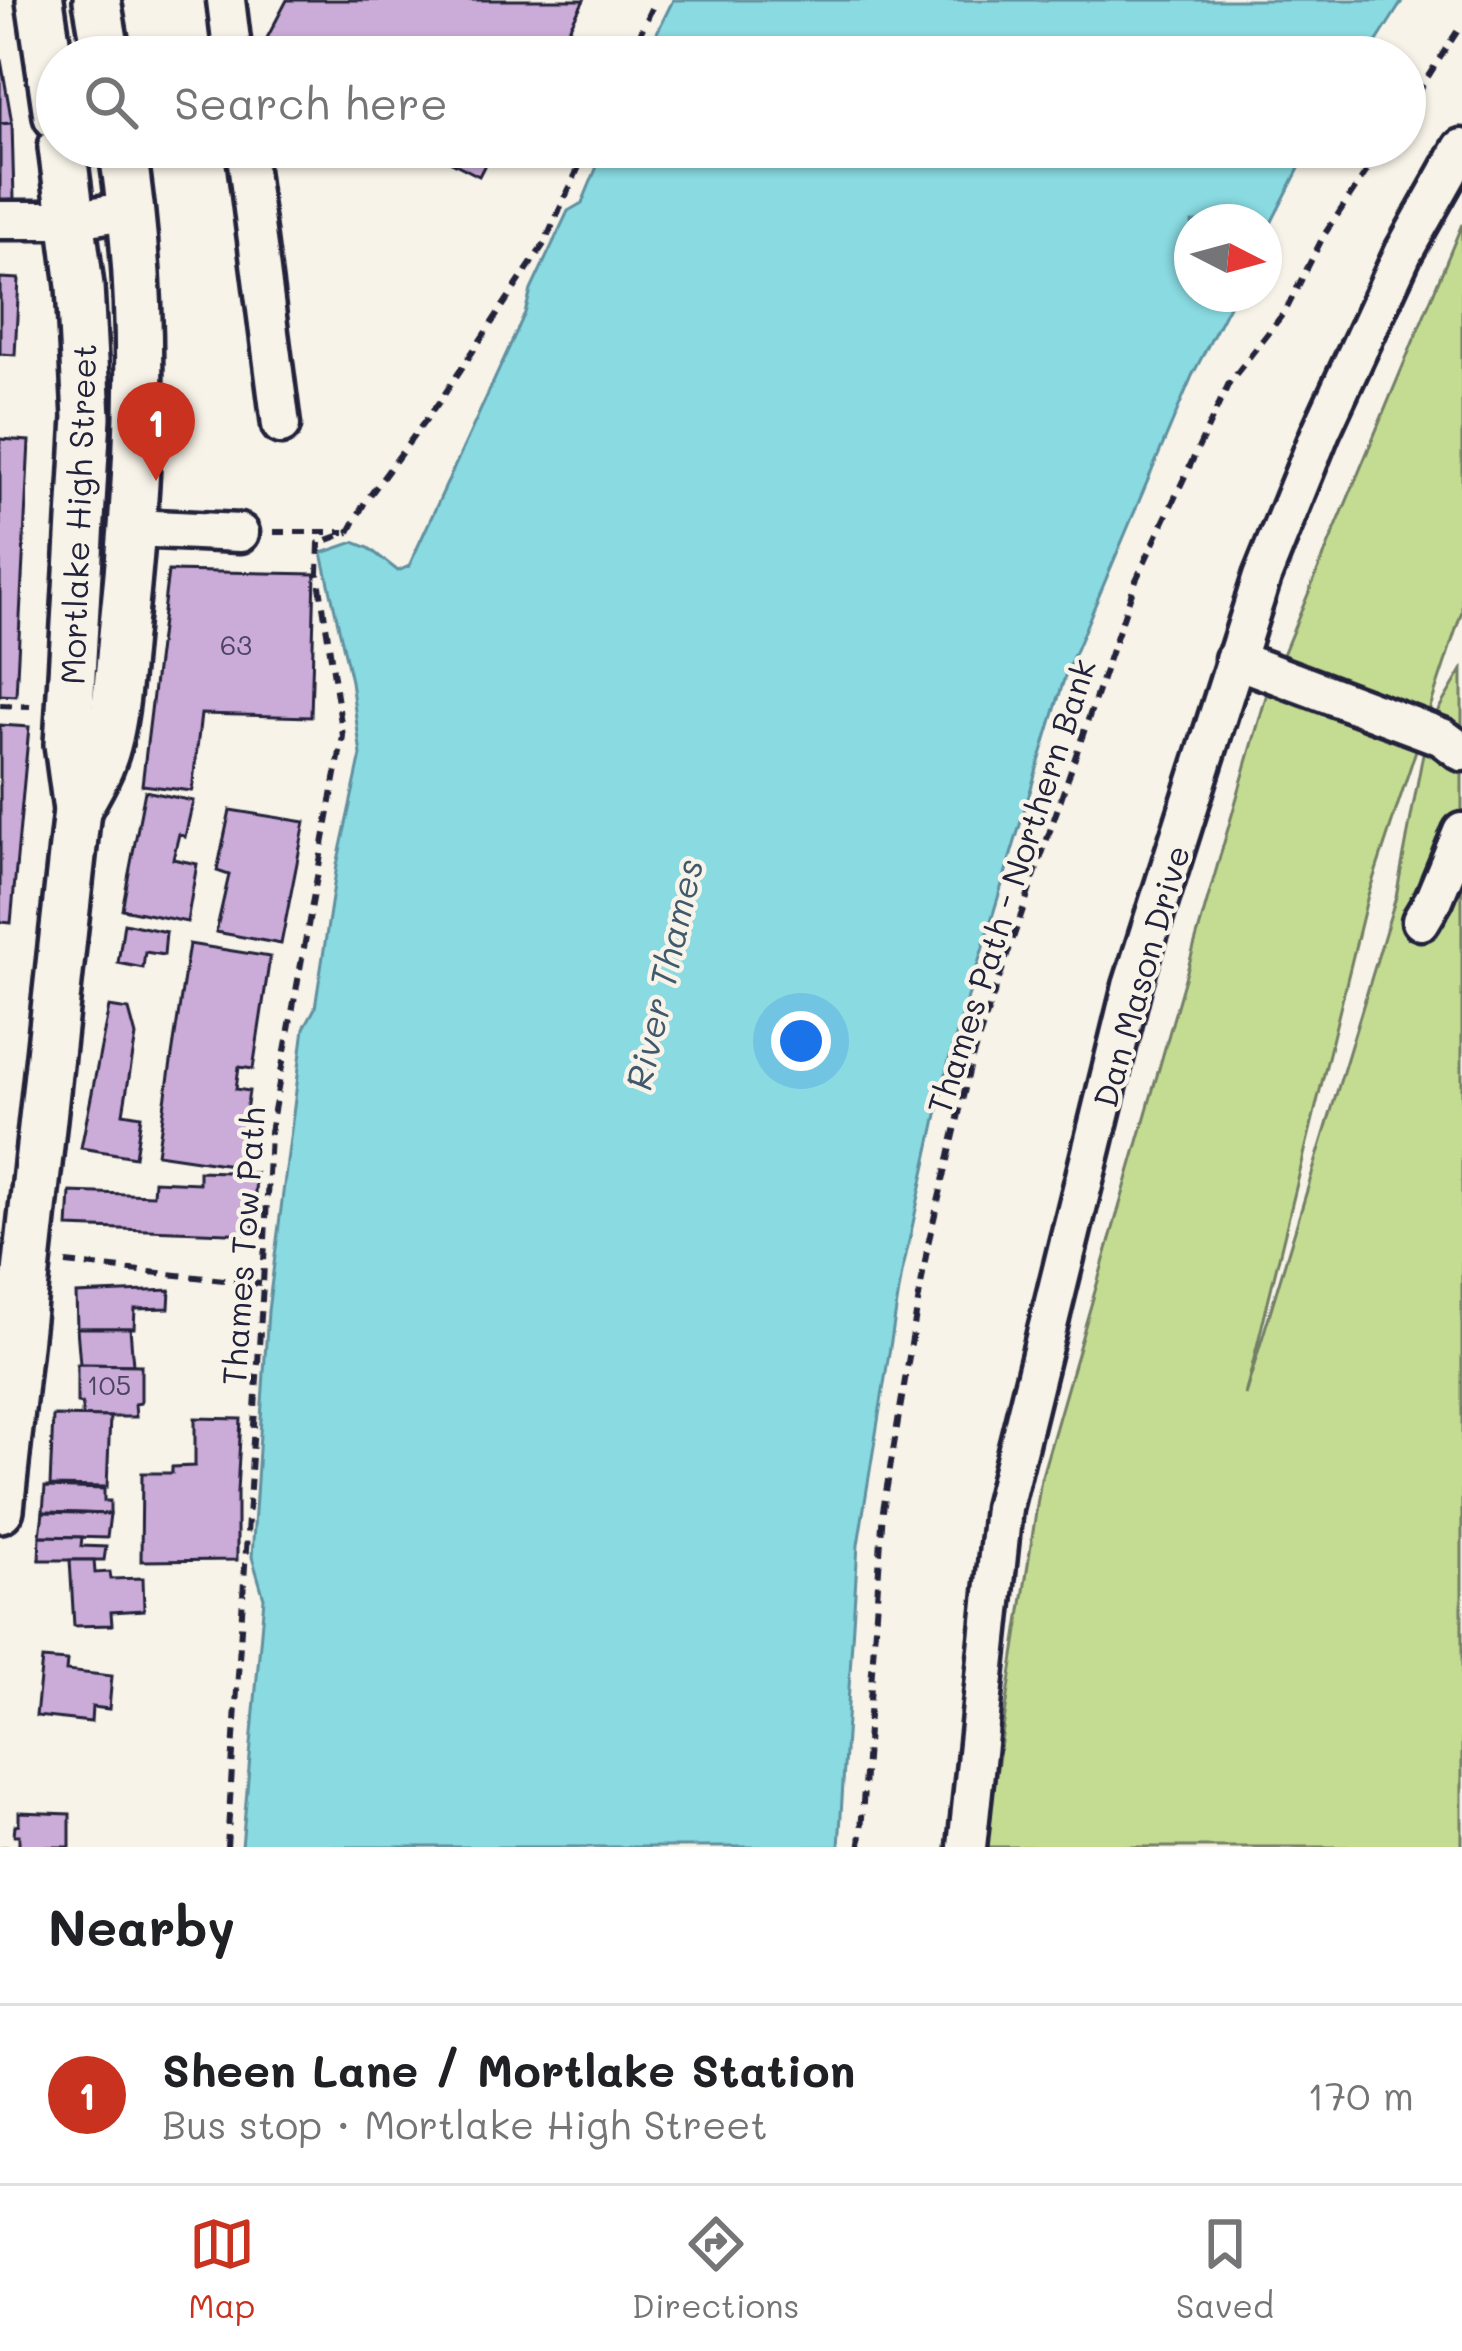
<!DOCTYPE html>
<html lang="en">
<head>
<meta charset="utf-8">
<style>
  :root { --surface:#fff; --page:#f2f2f2; --text:#202124; --muted:#757577; --line:#e0e0e0; --accent:#c8321e }
  body { margin:0; font-family:Mali,sans-serif; background:var(--page); color:var(--text) }
  .compass { position:absolute; left:1174px; top:204px; width:108px; height:108px; border-radius:50%; background:var(--surface); box-shadow:0 3px 9px #0004; rotate:96deg }
  .you { position:absolute; left:801px; top:1041px; width:42px; height:42px; margin:-30px; border:9px solid #fff; border-radius:50%; background:#1a73e8; box-shadow:0 0 0 18px #1a73e833 }
  .badge { display:grid; place-items:center; width:78px; height:78px; border-radius:50%; background:var(--accent); color:#fff; font-size:39px; font-weight:700 }
  .pin { position:absolute; translate:-50% -99px; filter:drop-shadow(0 3px 6px #0008) }
  .pin::after { content:''; position:absolute; top:63px; width:42px; height:36px; background:inherit; clip-path:polygon(0 0,100% 0,50% 100%) }
  .list { margin:0; padding:0; list-style:none }
  h2 { display:flex; justify-content:space-between; align-items:center; height:156px; margin:0; padding:0 48px; font-size:51px }
  h2 small { font-size:39px; font-weight:400; color:var(--muted) }
  .list li { display:grid; grid-template-columns:78px 1fr auto; gap:36px; align-items:center; box-sizing:border-box; height:180px; padding:0 48px; border-top:3px solid var(--line) }
  .list b { display:block; font-size:45px; white-space:nowrap }
  .list p { margin:0; font-size:39px; white-space:nowrap; color:var(--muted) }
  .list em { font-size:39px; font-style:normal; color:var(--muted) }
  .icon { flex:none; width:66px; height:66px; fill:none; stroke:currentColor; stroke-width:2; stroke-linecap:round; stroke-linejoin:round }
  .map { position:relative; flex:none; width:1462px; height:1847px; overflow:hidden }
  .search { position:absolute; background:var(--surface); box-shadow:0 3px 9px #0004; left:36px; right:36px; top:36px; height:132px; display:flex; align-items:center; gap:30px; box-sizing:border-box; padding:0 42px; border-radius:66px; color:var(--muted); font-size:45px }
  .sheet { height:336px; background:var(--surface) }
  nav { display:flex; justify-content:space-around; align-items:center; box-sizing:border-box; height:168px; border-top:3px solid var(--line); background:var(--surface); font-size:33px; color:var(--muted) }
  nav a { display:grid; justify-items:center; gap:6px }
  nav .on { color:var(--accent) }
  .map>svg:first-child { display:block }
</style>
</head>
<body>
<div class="map">
<svg width="1462" height="1847" viewBox="0 0 1462 1847">
  <rect width="100%" height="100%" fill="#f7f3e8"/>
  <filter id="ink" filterUnits="userSpaceOnUse"><feTurbulence type="fractalNoise" baseFrequency=".00833" numOctaves="2"/><feDisplacementMap in="SourceGraphic" scale="24" xChannelSelector="R" yChannelSelector="G"/><feConvolveMatrix kernelMatrix="1 2 1 2 8 2 1 2 1" color-interpolation-filters="sRGB"/></filter>
  <g filter="url(#ink)">
    <path fill="#c4dc92" stroke="#737f66" stroke-width="3" d="M1462 224V611L1368 895 1245 1395 1396 897 1428 727 1462 670V1847H985L1041 1479 1267 693Z"/>
    <g fill="#89dae1" stroke="#60909f" stroke-width="3">
      <path d="M673 0H1403L1367 57H645Z"/>
      <path d="M605 147H1310L1264 237V222H1192V294H1235L1192 376 1065 676 949 1060 902 1273 858 1545 839 1847H242L264 1598 252 1557 268 1311 304 1028 315 1008 337 865 361 755 351 681 322 553 354 542 369 548 398 571 409 566 525 313 531 290 568 211 582 203Z"/>
    </g>
    <g fill="#cbabd7" stroke="#22223b" stroke-width="3">
      <path d="M287 0H584L554 57H257Z"/>
      <path d="M0 54 12 123 0 124Z"/>
      <path d="M12 123 14 199 0 200V124Z"/>
      <path d="M422 147H494L479 176Z"/>
      <path d="M0 278 19 279 15 355 0 354Z"/>
      <path d="M0 439 29 441 16 696 0 695Z"/>
      <path d="M168 571 315 574 311 717 201 714 192 791 142 785Z"/>
      <path d="M0 725 29 727 11 923 0 922Z"/>
      <path d="M145 791 193 801 185 837 179 834 173 859 197 864 187 922 122 909Z"/>
      <path d="M230 810 305 822 281 944 216 932 229 875 217 871Z"/>
      <path d="M124 923 166 932 164 955 145 952 143 968 118 963Z"/>
      <path d="M189 944 270 957 253 1069 239 1067 236 1089 249 1091 238 1166 157 1154Z"/>
      <path d="M109 1007 129 1010 136 1036 123 1113 141 1116 135 1157 81 1148Z"/>
      <path d="M199 1171 256 1173 253 1234 68 1227 70 1192 153 1195 154 1181 199 1183Z"/>
      <path d="M170 1290 169 1308 135 1309 134 1328H77L76 1294Z"/>
      <path d="M77 1328H130L133 1365 80 1364Z"/>
      <path d="M77 1364 141 1365V1403L135 1404 136 1417H82V1404L77 1403Z"/>
      <path d="M53 1416 110 1417 107 1487 50 1486Z"/>
      <path d="M195 1418 241 1419 237 1492V1560L141 1561 142 1473H172V1467L195 1466Z"/>
      <path d="M45 1487 104 1489V1501H110V1514L43 1512Z"/>
      <path d="M43 1512 110 1514 107 1538 40 1536Z"/>
      <path d="M40 1536 82 1537 81 1546 106 1547 104 1560H39Z"/>
      <path d="M70 1560H94L95 1573 110 1572 111 1579 143 1578 144 1610 111 1612 112 1625 74 1626Z"/>
      <path d="M42 1659 67 1661 66 1671 112 1676 109 1709 92 1707 91 1722 36 1716Z"/>
      <path d="M19 1812 70 1814V1847H0H19V1835H14L15 1825 19 1824Z"/>
    </g>
    <g fill="none" stroke-linecap="round" stroke-linejoin="round">
      <g stroke="#22223b" stroke-width="45">
        <g id="minor">
          <path d="M226 0 233 57"/>
          <path d="M245 147 281 425"/>
          <path d="M0 220H71L131 210"/>
          <path d="M133 528 240 533"/>
          <path d="M1234 659 1442 737 1462 752"/>
          <path d="M1421 921 1434 899 1462 832"/>
          <path d="M967 1847 1003 1508 1132 986 1262 577 1321 431 1403 253 1462 148"/>
        </g>
      </g>
      <g stroke="#22223b" stroke-width="54">
        <g id="major">
          <path d="M40 0 57 116"/>
          <path d="M97 0 107 57"/>
          <path d="M77 810C85 794 96 778 102 761 116 726 119 664 123 625 140 466 148 305 122 147"/>
          <path d="M0 1509 77 810 68 744 87 417 80 286 62 147"/>
        </g>
      </g>
      <g stroke="#22223b" stroke-width="6" stroke-dasharray="12 9" stroke-linecap="butt">
        <path d="M629 57 656 0"/>
        <path d="M1405 112 1462 24"/>
        <path d="M274 532H345"/>
        <path d="M349 532 365 502 442 398 544 244 588 147"/>
        <path d="M0 705 30 706"/>
        <path d="M66 1263 261 1284"/>
        <path d="M227 1847 263 1284 270 1132 343 736 318 573 319 543 349 532"/>
        <path d="M860 1847 883 1510 928 1244 973 1055 1136 580 1229 383 1286 310 1324 235 1383 147"/>
      </g>
      <use href="#minor" stroke="#f7f3e8" stroke-width="36"/>
      <use href="#major" stroke="#f7f3e8" stroke-width="45"/>
    </g>
  </g>
  <g text-anchor="middle" dominant-baseline="central" stroke-width="9" stroke-linejoin="round" paint-order="stroke">
    <g font-size="27" fill="#4c4462">
      <text x="236" y="644">63</text>
      <text x="109" y="1384">105</text>
    </g>
    <g font-size="33" fill="#22223b" stroke="#f7f3e8">
      <text transform="translate(77 514) rotate(-88)">Mortlake High Street</text>
      <text transform="translate(1010 886) rotate(-72)">Thames Path - Northern Bank</text>
      <text transform="translate(1140 976) rotate(-74)">Dan Mason Drive</text>
      <text transform="translate(242 1246) rotate(-86)">Thames Tow Path</text>
    </g>
    <g font-size="36" font-style="italic" fill="#41596d" stroke="#f7f3e8">
      <text transform="translate(663 974) rotate(-77)">River Thames</text>
    </g>
  </g>
</svg>
<svg class="compass" viewBox="-18 -18 36 36"><path d="M0-13l5 13h-10z" fill="#e53935"/><path d="M0 13l5-13h-10z" fill="#757577"/></svg>
<div class="you"></div>
<div class="pin badge" style="left:156px;top:481px">1</div>
<div class="search"><svg class="icon" aria-label="search" viewBox="0 0 24 24"><circle cx="10" cy="10" r="6"/><path d="M15 15l6 6"/></svg>Search here</div>
</div>
<section class="sheet">
<h2>Nearby<small></small></h2>
<ul class="list">
<li><span class="badge">1</span><div><b>Sheen Lane / Mortlake Station</b><p>Bus stop · Mortlake High Street</p></div><em>170 m</em></li>
</ul>
</section>
<nav>
<a class="on"><svg class="icon" aria-label="map" viewBox="0 0 24 24"><path d="M3 6l6-2 6 2 6-2v14l-6 2-6-2-6 2zM9 4v14M15 6v14"/></svg>Map</a>
<a><svg class="icon" aria-label="directions" viewBox="0 0 24 24"><path d="M12 3l9 9-9 9-9-9zM9 14v-3h6M13 9l2 2-2 2"/></svg>Directions</a>
<a><svg class="icon" aria-label="saved" viewBox="0 0 24 24"><path d="M7 4h10v16l-5-4-5 4z"/></svg>Saved</a>
</nav>
</body>
</html>
